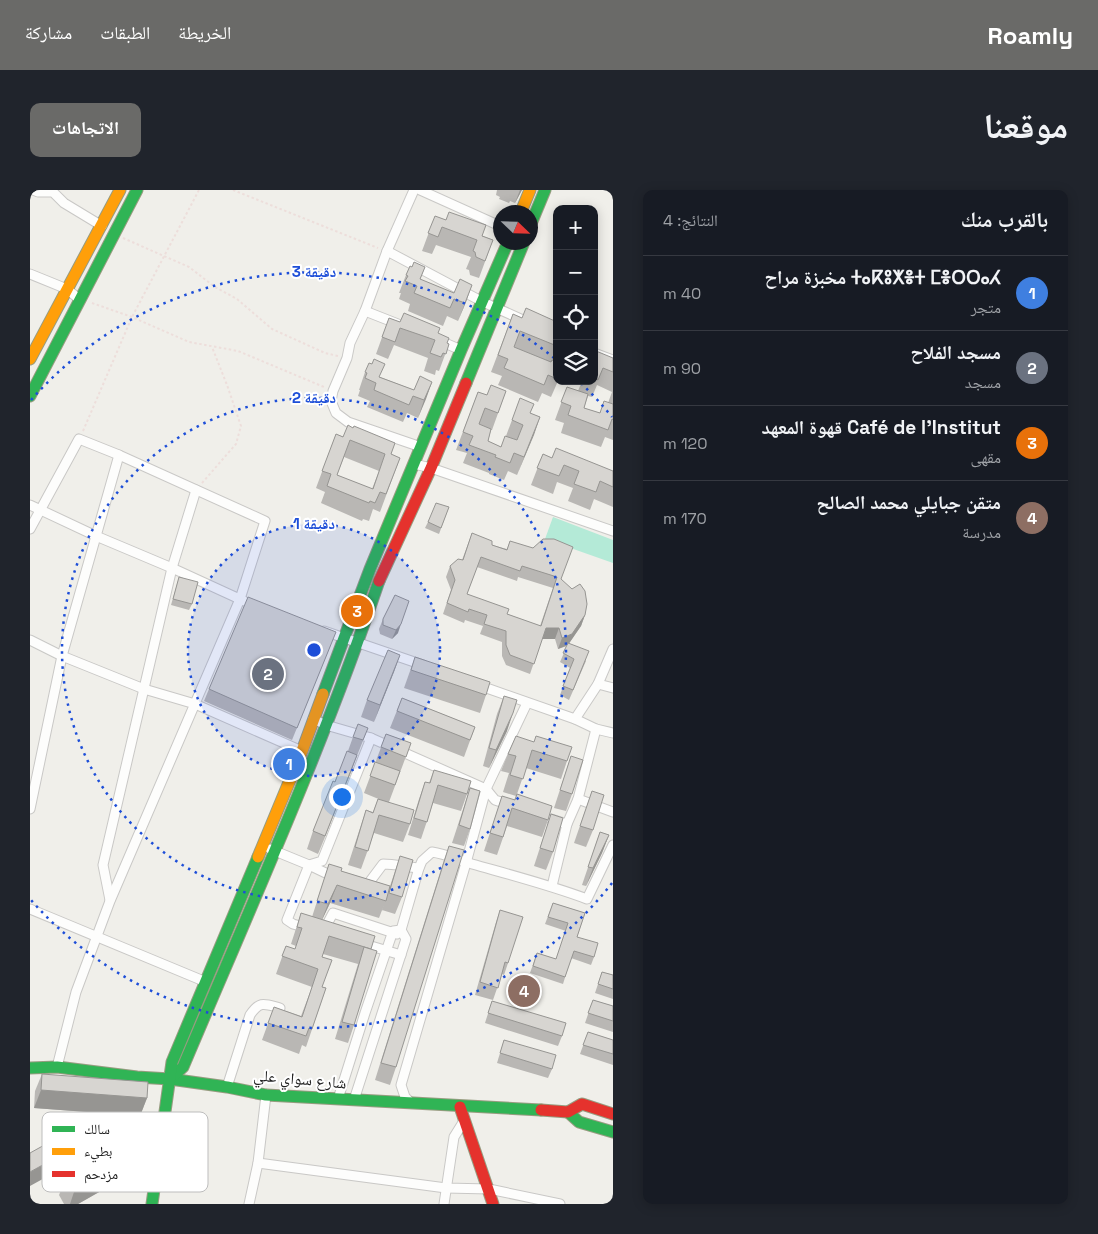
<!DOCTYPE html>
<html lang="ar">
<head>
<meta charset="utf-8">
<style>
  :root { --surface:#171b24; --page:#20242c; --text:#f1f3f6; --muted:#9ea1a6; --line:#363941; --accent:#6a6a68 }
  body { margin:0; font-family:"Space Grotesk","Noto Naskh Arabic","Noto Sans Tifinagh",sans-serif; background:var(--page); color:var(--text); direction:rtl }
  .controls { position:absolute; right:15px; top:15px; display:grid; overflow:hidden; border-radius:10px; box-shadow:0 2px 12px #0003 }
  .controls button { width:45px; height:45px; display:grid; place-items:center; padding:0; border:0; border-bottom:1px solid var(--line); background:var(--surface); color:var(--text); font:25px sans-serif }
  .compass { position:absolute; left:463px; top:15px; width:45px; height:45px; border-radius:50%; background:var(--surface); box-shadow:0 2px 12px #0003; rotate:113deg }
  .you { position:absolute; left:311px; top:606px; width:18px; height:18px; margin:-12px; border:4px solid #fff; border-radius:50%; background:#1a73e8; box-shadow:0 0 0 8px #1a73e833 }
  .badge { display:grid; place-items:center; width:32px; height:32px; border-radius:50%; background:var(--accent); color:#fff; font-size:16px; font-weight:700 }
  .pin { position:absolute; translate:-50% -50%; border:2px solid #fff; box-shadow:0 1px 5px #0006 }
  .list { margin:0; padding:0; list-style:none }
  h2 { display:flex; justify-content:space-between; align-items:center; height:65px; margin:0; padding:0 20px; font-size:21px }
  h2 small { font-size:16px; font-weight:400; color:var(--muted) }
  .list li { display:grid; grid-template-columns:32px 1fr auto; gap:15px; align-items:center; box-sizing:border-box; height:75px; padding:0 20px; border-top:1px solid var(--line) }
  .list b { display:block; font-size:19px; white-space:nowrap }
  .list p { margin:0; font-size:16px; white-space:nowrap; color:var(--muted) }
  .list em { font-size:16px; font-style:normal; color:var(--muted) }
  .icon { flex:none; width:28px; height:28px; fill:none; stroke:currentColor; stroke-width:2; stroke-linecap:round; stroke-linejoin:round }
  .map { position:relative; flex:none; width:583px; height:1014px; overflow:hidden; direction:ltr; border-radius:10px }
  header { display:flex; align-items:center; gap:30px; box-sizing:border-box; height:70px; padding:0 25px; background:var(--accent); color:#fff }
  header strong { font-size:24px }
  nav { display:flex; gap:28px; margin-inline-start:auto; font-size:18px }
  .intro { display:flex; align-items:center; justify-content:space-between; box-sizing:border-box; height:120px; padding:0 30px }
  h1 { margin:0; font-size:35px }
  .button { padding:12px 22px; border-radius:10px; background:var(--accent); color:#fff; font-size:18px; font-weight:700 }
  main { display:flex; gap:30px; padding:0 30px }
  aside { flex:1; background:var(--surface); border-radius:10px; box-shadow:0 2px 12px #0003 }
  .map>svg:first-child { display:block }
</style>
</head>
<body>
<header>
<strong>Roamly</strong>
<nav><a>الخريطة</a><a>الطبقات</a><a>مشاركة</a></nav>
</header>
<div class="intro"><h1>موقعنا</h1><a class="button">الاتجاهات</a></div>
<main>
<aside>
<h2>بالقرب منك<small>النتائج: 4</small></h2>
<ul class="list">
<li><span class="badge" style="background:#3f7fe0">1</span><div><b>ⵜⴰⴽⵓⵅⴻⵜ ⵎⴻⵔⵔⴰⵃ مخبزة مراح</b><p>متجر</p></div><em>40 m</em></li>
<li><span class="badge" style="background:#6b7280">2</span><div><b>مسجد الفلاح</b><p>مسجد</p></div><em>90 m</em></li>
<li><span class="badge" style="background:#e8710a">3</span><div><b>Café de l'Institut قهوة المعهد</b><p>مقهى</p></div><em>120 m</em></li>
<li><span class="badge" style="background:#8d6e63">4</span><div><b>متقن جبايلي محمد الصالح</b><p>مدرسة</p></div><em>170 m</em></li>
</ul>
</aside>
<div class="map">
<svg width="583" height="1014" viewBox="0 0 583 1014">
  <rect width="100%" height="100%" fill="#f0efea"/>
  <path fill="#b4ead7" d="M523 327 583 350V373L515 349Z"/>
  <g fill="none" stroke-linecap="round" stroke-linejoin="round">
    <g stroke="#c9c8c6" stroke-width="11">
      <g id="street">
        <path d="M3 0 8 2H23L34 13 72 36"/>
        <path d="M384 0 357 61 335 121 320 153 317 168 303 201 301 211 306 223 318 232 391 257"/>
        <path d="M390 0 470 36"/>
        <path d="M357 61 453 112 493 130"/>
        <path d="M0 84 37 99 49 109"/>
        <path d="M335 121 368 134"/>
        <path d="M408 150 431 160"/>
        <path d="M564 163 583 170"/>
        <path d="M384 274 401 278 583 341"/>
        <path d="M0 315 66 346 142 378 214 411"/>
        <path d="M0 339 49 249 89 265 235 331 210 409 80 711 46 802 27 877"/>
        <path d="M294 441 393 475"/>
        <path d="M0 450 32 466 114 499 165 514 272 561"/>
        <path d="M568 494 583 498"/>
        <path d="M448 495 545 529 566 539 583 543"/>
        <path d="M283 529 296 535 341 548 456 599 465 610 480 615"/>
        <path d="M545 529 568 494 583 459"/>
        <path d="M548 609 583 622"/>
        <path d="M0 619 32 466 89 265"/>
        <path d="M521 629 537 634"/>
        <path d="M240 659 279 675 306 688"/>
        <path d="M522 696 537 634 548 609 566 539"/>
        <path d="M335 698 353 674C365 674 376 677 389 678"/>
        <path d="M80 710 73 675 142 378 166 300"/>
        <path d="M0 719 176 792"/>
        <path d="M277 738 263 734 257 730 279 675 292 671 341 548"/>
        <path d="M293 742 303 723 367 744"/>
        <path d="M331 753 371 765"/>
        <path d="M197 897 220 825C230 810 235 814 250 818"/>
        <path d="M308 909 335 823 363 741 371 740"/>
        <path d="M324 910 376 749 371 740 389 678 392 671 402 662C416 664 428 670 442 674 481 685 520 695 557 709L583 655"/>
        <path d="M381 913 375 907 371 895 436 673 456 599 497 513"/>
        <path d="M228 973 416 998 459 999 530 1014"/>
        <path d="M219 1014 228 973 236 905"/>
        <path d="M414 1014 424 947 434 931"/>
      </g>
    </g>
    <g stroke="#979c80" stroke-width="13">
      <g id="fast">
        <path d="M500 36 515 0"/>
        <path d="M436 193 494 52"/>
        <path d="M0 206 107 0"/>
        <path d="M293 504 340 379 431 160 478 52"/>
        <path d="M0 878 27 877 107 887 140 889 197 897 236 905 511 920"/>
        <path d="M140 889 153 877C221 716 293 556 349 391"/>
        <path d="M538 922 549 932 583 942"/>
        <path d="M122 1014 142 872 228 667"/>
      </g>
    </g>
    <g stroke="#979c80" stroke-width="13">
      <g id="slow">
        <path d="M491 22 500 0"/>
        <path d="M0 169 90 0"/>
        <path d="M228 667 272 561 293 504"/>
      </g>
    </g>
    <g stroke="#979c80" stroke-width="13">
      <g id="jam">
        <path d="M349 391 401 278 436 193"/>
        <path d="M430 917 463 1014"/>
        <path d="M511 920 538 922 552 914 583 924"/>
      </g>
    </g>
    <g stroke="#eddedb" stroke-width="2" stroke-dasharray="2.5 2.5" stroke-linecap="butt">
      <path d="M203 0 348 58"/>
      <path d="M93 48 159 77 185 97 207 109 242 139 295 163 308 166"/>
      <path d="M62 113 102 127 159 152 208 161 294 197"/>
      <path d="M53 241 102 127 169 0"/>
      <path d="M172 293 206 254 211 236 197 195 182 157"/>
    </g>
    <use href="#street" stroke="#fdfdfc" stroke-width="9"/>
    <use href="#fast" stroke="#30b455" stroke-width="11"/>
    <use href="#slow" stroke="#ff9f0a" stroke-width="11"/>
    <use href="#jam" stroke="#e5322d" stroke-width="11"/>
  </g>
  <g fill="#b9b7b4" fill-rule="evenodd">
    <path d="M467 0H492L485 13 480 11 479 13 469 9 470 7 466 5Z"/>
    <path d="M405 26 463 50 449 88 440 85 439 80 436 79 441 67 406 55 402 64 392 61Z"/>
    <path d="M382 77H395L390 90 436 112 428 131 417 126 413 136 378 121 380 114 369 109 371 103H369L376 85Z"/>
    <path d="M483 124 492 128 527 132V191H528L521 207 512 203 508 212 468 195 472 186 461 182Z"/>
    <path d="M359 128 370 132 408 143 417 153 419 154 409 181 406 180 405 185 394 181 398 168 364 155 358 169 346 164Z"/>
    <path d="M564 165 583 168V250L575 247 571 257 531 243 534 233 525 230 537 197 548 201 552 191H564ZM567 195 582 202 578 213 570 223 554 218 558 206 562 207Z"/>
    <path d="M335 182 350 187 384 200 402 192 388 228 377 223 373 232 337 217 340 211 328 206 330 200H329Z"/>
    <path d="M476 201 462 240H461L458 251 471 257 476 246 482 230 500 223 510 227 487 285 478 281 474 290 459 284V283L433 273 437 263 426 260 448 202 457 205Z"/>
    <path d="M306 244 370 268 350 322 343 319 339 331 333 329 332 331 291 313 295 302 286 298ZM314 267 349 281 342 299 307 285Z"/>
    <path d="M513 264 522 268 583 281V317L564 309 560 320 538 311 543 298 527 292 523 304 501 295Z"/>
    <path d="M419 317 409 344 395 338 398 332Z"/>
    <path d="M442 343 462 355 477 359 480 351 531 389 555 425 551 436 539 453 556 471 539 510 530 505 540 478 530 472 537 456 528 459 525 449H512L500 484 476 475 472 466V452L450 444 453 436 435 430 434 433 413 424 421 400 416 387 420 376 432 370ZM447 377 487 391 488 387 523 398 510 436 477 424 437 404Z"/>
    <path d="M149 387 162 414 159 420 141 415Z"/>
    <path d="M365 405 368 443 362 449 350 444 349 439 353 429Z"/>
    <path d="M301 454 262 550 174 511 179 499Z"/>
    <path d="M370 465 344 532 331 527 337 510Z"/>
    <path d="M385 467 456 505 450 523 374 498Z"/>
    <path d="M474 506 477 541 459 578 453 576 467 524Z"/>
    <path d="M372 508 445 537 434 567 360 538Z"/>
    <path d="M338 538 288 664 277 659 283 641 318 561 323 547Z"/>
    <path d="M356 544 381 553 359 612 380 634 373 652 344 643 331 679 318 675 330 638 336 620 343 622 348 609 351 610 334 603Z"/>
    <path d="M486 546 537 571 531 589 496 578 487 604 518 630 512 647 477 636 467 665 454 661 472 606 484 610 486 606 473 602 479 583 471 581 478 564Z"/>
    <path d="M541 566 542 604 536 621 524 618Z"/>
    <path d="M404 580 437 604 431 621 403 613 391 649 378 645 389 609 395 592 399 593Z"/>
    <path d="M440 598V639L434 656 422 653Z"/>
    <path d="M562 601 563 640 556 657 544 653Z"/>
    <path d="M521 624 523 662 516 680 504 676Z"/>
    <path d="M570 642 579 645 572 663 556 696 552 695Z"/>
    <path d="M419 656 366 877 360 895 345 890 413 673Z"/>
    <path d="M370 666 372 707 365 724 352 720 354 715 349 728 300 713 292 730 341 759 324 835 318 853 305 849 328 774 293 764 292 767V797L296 798 276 857 272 855 269 864 232 850 244 817 271 826 282 797 246 784 256 756 265 759 266 756 261 754 271 723 282 727 299 674 311 681 360 696Z"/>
    <path d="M523 713 555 723 547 747 564 767 561 775 541 768 533 794 500 783 507 763 526 769 536 741 515 734Z"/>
    <path d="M470 720 478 773 474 785 472 784 463 810 445 805 466 732Z"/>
    <path d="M572 782 583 785V809L565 803Z"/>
    <path d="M563 810 583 816V842L555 833Z"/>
    <path d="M462 811 532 846 528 856 455 833Z"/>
    <path d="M558 842 583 850V875L550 864Z"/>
    <path d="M474 850 522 879 518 888 467 873Z"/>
    <path d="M12 884 117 908 110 926 4 918 5 901Z"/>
    <path d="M99 985 48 1014H34L29 1005 36 988Z"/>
  </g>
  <g fill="#969592">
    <path d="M490 0H492L485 13Z"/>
    <path d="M442 95 436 112 428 131Z"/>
    <path d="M402 192 396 209 388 228 394 210Z"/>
    <path d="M510 227 504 245 487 285 494 267Z"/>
    <path d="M555 425 551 436 538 455 528 459 532 448Z"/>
    <path d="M371 434 368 443 362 449 366 440Z"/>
    <path d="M516 438H529L525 449H512Z"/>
    <path d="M370 465 364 482 344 532 350 515Z"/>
    <path d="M483 523 477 541 459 578 466 560Z"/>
    <path d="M327 565 321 582 288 664 295 646Z"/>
    <path d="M579 645 572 663 556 696 563 678Z"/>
    <path d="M307 695 300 713 291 732 298 714Z"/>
    <path d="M11 900 117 908 110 926 4 918Z"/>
    <path d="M27 967 20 985 0 996V982Z"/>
    <path d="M105 967 99 985 48 1014H40L44 1002Z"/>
  </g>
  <g fill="#d7d5d1" stroke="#969592" fill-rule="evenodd">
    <path d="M419 22 456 35 452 46 463 50 455 71 446 67 445 62 443 61 447 50 412 37 408 47 398 43 405 26 416 30Z"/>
    <path d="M384 72 395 77 390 89 424 103 430 89 442 95 435 113 424 109 420 118 384 103 387 96 375 91 378 86 376 85 380 76 382 77Z"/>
    <path d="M496 118 527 132V156L490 141 484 157 521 172 522 170 527 172V189L518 185 514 195 474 178 478 169 468 165 483 124 492 128Z"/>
    <path d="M374 123 410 138 408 143 419 148 417 153 419 154 416 164 413 163 411 167 400 163 405 150 370 138 365 152 352 147 359 128 370 132Z"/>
    <path d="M566 161 583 168V182L573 178 568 190 564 188V165Z"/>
    <path d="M344 169 355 174 349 187 384 200 390 186 402 192 394 210 383 206 379 215 344 200 346 193 335 188 337 183 335 182 339 173 342 174Z"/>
    <path d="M461 195 476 201 468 223 455 218 449 234 461 239 458 251 471 257 475 246 487 250 493 235 482 230 490 208 504 214 500 223 510 227 494 267 484 263 480 273 465 267 466 265 439 255 443 246 433 242 448 202 457 205Z"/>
    <path d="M537 197 558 204 554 218 570 223 574 211 583 214V230L582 229 578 240 538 225 541 216 531 212Z"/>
    <path d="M318 235 323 238 324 236 365 253 361 264 370 268 356 304 350 302 345 313 340 311 339 313 297 296 301 284 292 281 306 244 313 247ZM320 250 355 264 343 299 307 285Z"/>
    <path d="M526 258 583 281V297L570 291 566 302 544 294 549 281 534 275 529 286 507 278 513 264 522 268Z"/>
    <path d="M406 313 419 317 411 338 398 332Z"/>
    <path d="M442 343 462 351V355L477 360 480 351 503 358 513 349H524L543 357 531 389 542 399 550 394 555 401 557 414 555 425 542 444 532 448 529 438H516L504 474 480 465 476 455V441L454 434 457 425 439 419 438 422 417 413 425 390 420 376 428 369 433 370ZM451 367 490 381 492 376 527 387 511 436 477 424 479 419 437 404Z"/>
    <path d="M149 387 168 392 162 414 143 409Z"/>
    <path d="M365 405 379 411 371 434 366 440 353 435V429Z"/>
    <path d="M218 407 306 442 267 538 179 499Z"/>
    <path d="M538 453 559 461 543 500 533 496 544 469 533 463Z"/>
    <path d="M358 460 370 465 350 515 337 510Z"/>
    <path d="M385 467 460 492 456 505 381 480Z"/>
    <path d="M474 506 487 510 483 523 466 560 459 558Z"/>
    <path d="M372 508 445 537 440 550 367 521Z"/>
    <path d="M328 534 338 538 333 550 323 547Z"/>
    <path d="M356 544 381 553 376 567 351 557Z"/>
    <path d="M486 546 504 552 506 546 542 557 537 571 502 560 493 589 480 585 486 566 478 564Z"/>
    <path d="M317 561 327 565 295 646 283 641 303 591 305 592Z"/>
    <path d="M541 566 553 570 542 604 530 600Z"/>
    <path d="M345 572 370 581 365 595 340 586Z"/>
    <path d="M404 580 441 591 437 604 408 595 397 632 384 628 395 592 400 593Z"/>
    <path d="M440 598 450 601 440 639 429 635Z"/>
    <path d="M562 601 574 605 563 640 550 636Z"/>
    <path d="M487 604 522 616 518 630 482 618 473 647 460 643 472 606 485 610Z"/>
    <path d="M348 609 384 620 380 634 349 625 338 661 325 657 336 620 343 623Z"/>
    <path d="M521 624 533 628 523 662 510 658Z"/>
    <path d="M570 642 579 645 563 678 558 677Z"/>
    <path d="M419 656 434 660 366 877 351 873Z"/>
    <path d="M370 666 383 670 372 707 359 703Z"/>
    <path d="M299 674 312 678 311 681 360 696 356 711 307 695 298 714 287 711Z"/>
    <path d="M523 713 555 723 547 747 568 753 564 767 544 761 535 787 503 776 507 763 526 769 538 733 518 727Z"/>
    <path d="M470 720 493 727 478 773 475 772 468 798 450 792Z"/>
    <path d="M271 723 345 746 341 759 299 746 292 767 302 770 292 797 296 798 282 839 279 838 276 846 238 833 244 817 272 827 288 779 252 766 256 756 265 759 272 738 267 737Z"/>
    <path d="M334 757 347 761 324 835 312 832Z"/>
    <path d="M572 782 583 785V799L568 794Z"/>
    <path d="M563 810 583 816V831L558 823Z"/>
    <path d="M462 811 536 833 532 846 458 823Z"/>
    <path d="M558 842 583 850V864L553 855Z"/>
    <path d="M474 850 526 865 522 879 470 863Z"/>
    <path d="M12 884 118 892 117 908 11 900Z"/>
    <path d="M18 953 27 967 0 982V963Z"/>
    <path d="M97 953 105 967 44 1002 36 988Z"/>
  </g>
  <circle cx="284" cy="460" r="126" fill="#1d4ed8" fill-opacity=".12"/>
  <g fill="none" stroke="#1d4ed8" stroke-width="2.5" stroke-dasharray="2.5 5">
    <circle cx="284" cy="460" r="126"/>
    <circle cx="284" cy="460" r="252"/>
    <path d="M582 693A378 378 0 0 1 1 710M1 210A378 378 0 0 1 524 168M551 193A378 378 0 0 1 582 227"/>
  </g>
  <g text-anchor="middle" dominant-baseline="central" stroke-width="4" stroke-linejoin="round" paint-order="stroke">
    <g font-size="16" fill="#222" stroke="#fff">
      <text transform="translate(270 889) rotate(5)">شارع سواي علي</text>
    </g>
  </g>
  <rect x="12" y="922" width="166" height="80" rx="8" fill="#fff" stroke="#bdbdbd" stroke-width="1"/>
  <rect x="22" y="936" width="23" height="6" fill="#30b455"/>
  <rect x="22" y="958" width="23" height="7" fill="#ff9f0a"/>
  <rect x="22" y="981" width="23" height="6" fill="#e5322d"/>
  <g font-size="14" fill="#222">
    <text x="54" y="944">سالك</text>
    <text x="54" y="966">بطيء</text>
    <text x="54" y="989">مزدحم</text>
  </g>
  <circle cx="284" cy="460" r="8" fill="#1d4ed8" stroke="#fff" stroke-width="2.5"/>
  <g font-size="15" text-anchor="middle" font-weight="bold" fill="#1d4ed8" stroke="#fff" stroke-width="4" stroke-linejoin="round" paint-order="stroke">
    <text x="284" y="87">3 دقيقة</text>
    <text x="284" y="213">2 دقيقة</text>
    <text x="284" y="339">1 دقيقة</text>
  </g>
</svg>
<div class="controls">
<button>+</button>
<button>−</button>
<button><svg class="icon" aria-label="locate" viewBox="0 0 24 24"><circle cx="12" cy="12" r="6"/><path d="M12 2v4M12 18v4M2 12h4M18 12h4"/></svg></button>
<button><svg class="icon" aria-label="layers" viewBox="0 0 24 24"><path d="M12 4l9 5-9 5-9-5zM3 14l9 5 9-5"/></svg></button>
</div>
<svg class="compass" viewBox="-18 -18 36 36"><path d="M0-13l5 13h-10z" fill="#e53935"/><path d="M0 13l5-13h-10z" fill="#9ea1a6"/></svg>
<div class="you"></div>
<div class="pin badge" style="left:259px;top:574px;background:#3f7fe0">1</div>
<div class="pin badge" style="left:238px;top:484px;background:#6b7280">2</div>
<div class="pin badge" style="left:327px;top:421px;background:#e8710a">3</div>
<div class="pin badge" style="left:494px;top:801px;background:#8d6e63">4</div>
</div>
</main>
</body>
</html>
